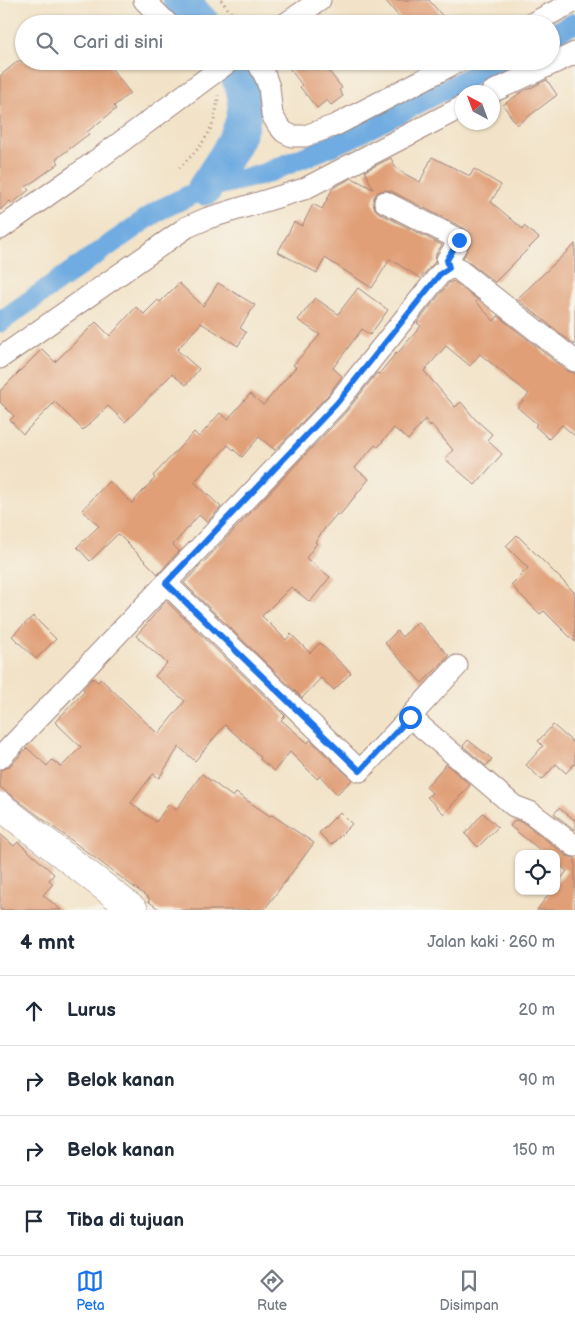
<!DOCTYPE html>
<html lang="id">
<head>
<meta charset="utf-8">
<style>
  :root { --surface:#fff; --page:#f2f2f3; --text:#1f2937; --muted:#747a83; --line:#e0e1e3; --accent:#1a73e8 }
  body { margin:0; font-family:"Balsamiq Sans",sans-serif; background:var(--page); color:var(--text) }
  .controls { position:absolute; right:15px; bottom:15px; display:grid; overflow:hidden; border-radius:10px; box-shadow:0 1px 4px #0004 }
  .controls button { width:45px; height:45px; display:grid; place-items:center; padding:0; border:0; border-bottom:1px solid var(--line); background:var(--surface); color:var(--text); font:25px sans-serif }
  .compass { position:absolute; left:455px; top:85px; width:45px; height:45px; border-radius:50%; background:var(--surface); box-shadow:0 1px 4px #0004; rotate:319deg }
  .stop { position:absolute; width:15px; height:15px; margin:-11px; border:4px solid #1a73e8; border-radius:50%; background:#fff }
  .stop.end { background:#1a73e8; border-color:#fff; box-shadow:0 1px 5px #0008 }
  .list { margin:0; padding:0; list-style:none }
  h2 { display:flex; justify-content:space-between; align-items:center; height:65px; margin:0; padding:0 20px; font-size:21px }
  h2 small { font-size:16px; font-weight:400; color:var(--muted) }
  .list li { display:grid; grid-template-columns:32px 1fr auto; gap:15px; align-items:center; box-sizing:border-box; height:70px; padding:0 20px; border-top:1px solid var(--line) }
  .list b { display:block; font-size:19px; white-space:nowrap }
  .list em { font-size:16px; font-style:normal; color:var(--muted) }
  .icon { flex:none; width:28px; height:28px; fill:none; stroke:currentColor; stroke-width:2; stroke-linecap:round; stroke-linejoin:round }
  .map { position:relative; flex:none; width:575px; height:910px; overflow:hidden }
  .search { position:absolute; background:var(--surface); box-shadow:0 1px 4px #0004; left:15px; right:15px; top:15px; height:55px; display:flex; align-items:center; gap:12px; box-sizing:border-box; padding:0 18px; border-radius:28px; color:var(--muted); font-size:19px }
  .sheet { height:345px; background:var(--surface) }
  nav { display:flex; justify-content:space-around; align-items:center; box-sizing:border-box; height:70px; border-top:1px solid var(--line); background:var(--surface); font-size:14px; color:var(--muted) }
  nav a { display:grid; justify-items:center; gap:2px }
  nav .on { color:var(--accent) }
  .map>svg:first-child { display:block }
</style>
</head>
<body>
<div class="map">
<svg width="575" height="910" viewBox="0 0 575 910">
  <rect width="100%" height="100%" fill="#f7f3e8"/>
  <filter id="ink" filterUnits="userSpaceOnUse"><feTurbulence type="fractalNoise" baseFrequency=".02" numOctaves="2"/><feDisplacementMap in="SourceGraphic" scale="10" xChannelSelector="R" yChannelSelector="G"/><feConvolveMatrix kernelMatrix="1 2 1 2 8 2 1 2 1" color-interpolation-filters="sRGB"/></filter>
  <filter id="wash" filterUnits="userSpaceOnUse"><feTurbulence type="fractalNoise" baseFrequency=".0096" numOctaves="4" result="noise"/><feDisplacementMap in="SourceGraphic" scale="20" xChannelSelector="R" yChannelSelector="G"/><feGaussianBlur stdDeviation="1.12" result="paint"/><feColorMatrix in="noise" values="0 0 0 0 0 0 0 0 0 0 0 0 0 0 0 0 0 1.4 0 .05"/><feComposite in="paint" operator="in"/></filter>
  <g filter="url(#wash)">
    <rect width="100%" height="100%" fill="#f2e3c8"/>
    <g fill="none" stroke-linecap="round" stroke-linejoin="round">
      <g stroke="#6face1" stroke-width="21">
        <path d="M551 35 575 23"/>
        <path d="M0 322 159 210 205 188 264 174 350 138 501 61"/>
      </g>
      <g stroke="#6face1" stroke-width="35">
        <path d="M180 0 203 24"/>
        <path d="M205 188C223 160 255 122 242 86 239 77 234 69 230 61"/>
      </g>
    </g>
    <g id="blocks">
      <g fill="#e09f77">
        <path d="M385 0H429L449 24H405Z"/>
        <path d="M18 61H106L130 93 114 106 116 109 87 132 89 134 56 159 59 163 26 187 29 190 12 204 10 201 0 210V76Z"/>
        <path d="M284 61H321L342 88 339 90 343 96 331 105 327 100 317 108 300 87 302 85Z"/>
        <path d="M547 80 557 95 517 125 503 105 520 93Z"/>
        <path d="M432 157 470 176 474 169 501 185 491 202 523 229 524 226 539 238 495 282 463 258 470 243 469 233 464 228 391 191 385 190 378 192 374 197 373 203 375 209 379 213 442 245 436 254 435 262 420 278 390 259 372 288 325 258 317 273 278 252 294 222 302 226 313 204 322 209 333 188 352 178 373 189 365 171 391 158 395 167 403 173 420 182Z"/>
        <path d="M575 244V345L517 299Z"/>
        <path d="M453 281 478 300 476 302 494 321 498 316 567 371 575 373V436L562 425 549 439 535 426 537 424 517 407 529 394 480 354 470 366 446 346 424 371 455 407 461 402 475 419 492 434 487 440 502 454 475 485 445 459 453 450 431 424 430 426 425 419 408 440 394 428 378 447 375 445 355 468 369 479 339 516 337 514 325 528 315 542 317 543 306 558 330 577 310 602 291 587 262 616 286 640 291 634 310 653 320 643 351 673 334 690 321 678 302 698 184 583 346 412 377 373 379 374 396 353 397 354 421 326 417 323 449 283Z"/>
        <path d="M179 283 203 306 218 283 255 305 240 328 246 332 238 346 201 323 177 350 199 369 186 385 172 374 125 422 108 406 83 430 55 402 23 434 10 420 14 416 0 402V391L42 349 55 362 96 322 110 336 136 307 144 314 158 300 160 302Z"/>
        <path d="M358 288 388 310 370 335 362 329 333 368 342 376 328 395 275 450 259 437 242 457 228 445 194 482 221 507 207 522 199 515 173 545 179 551 158 574 118 534 90 561 77 547 99 526 82 510 109 481 132 503 155 478 153 476 194 432 199 437 220 413 228 419 250 394 263 405 296 367 293 365 320 335 298 320 315 298 338 314Z"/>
        <path d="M517 535 575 593V642L544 611 540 614 511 585 528 568 506 546Z"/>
        <path d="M166 601 285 716 281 720 308 743 310 740 352 780 337 794 320 776 317 779 290 752 274 771 260 759 261 757 225 725 195 761 179 747 159 778 153 774 131 803 156 822 169 804 176 810 202 774 233 797 236 793 270 816 272 815 314 843 264 910H160L148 901 150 899 0 787V770L9 767 27 748 47 766 52 760 61 767 81 747 55 722 85 691 83 689 93 678 98 682 101 679 158 734 185 701 155 676 167 663 136 636Z"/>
        <path d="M33 616 56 639 36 659 12 636Z"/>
        <path d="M418 622 449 656 422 683 385 643 397 631 402 637Z"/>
        <path d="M553 725 575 744V763L566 773 556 764 542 780 526 765 543 746 538 741Z"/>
        <path d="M468 740 492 759 486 766 463 746Z"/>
        <path d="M446 764 470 785 444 814 427 797 432 793 426 787Z"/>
        <path d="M559 808 575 820V830L554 814Z"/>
        <path d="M340 812 352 824 331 845 319 833Z"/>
        <path d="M483 813 498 827 478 847 465 834Z"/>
        <path d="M515 820 524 823 567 856 575 858V910H537L551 891H556V885L567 871 556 863V854H545L510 826Z"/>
        <path d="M0 834 14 846 18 842 54 874 49 880 53 884 43 895 61 910H0Z"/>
      </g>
    </g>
  </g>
  <g filter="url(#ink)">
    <use href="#blocks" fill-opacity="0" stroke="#9e817a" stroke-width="1"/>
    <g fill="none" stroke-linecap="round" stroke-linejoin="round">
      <g stroke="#9e817a" stroke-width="23">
        <g id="minor">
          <path d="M144 0 168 24"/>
          <path d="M285 24 320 0"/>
          <path d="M531 24 575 1"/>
          <path d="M257 61 265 76 269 87 272 115 278 125 284 132 292 136H305L336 125 459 61"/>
          <path d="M492 92 575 53"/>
          <path d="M385 202 458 239V243L447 260 449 268"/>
          <path d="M0 229 75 176 230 61"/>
          <path d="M0 358 187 227 208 218 304 189 462 107"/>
          <path d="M166 583 360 771 457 666"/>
          <path d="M410 717 514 806 530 812 575 846"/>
          <path d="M0 758 337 403 440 274 449 268 458 269 575 361"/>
        </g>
      </g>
      <g stroke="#9e817a" stroke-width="29">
        <path id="major" d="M0 806 134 910"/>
      </g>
      <g stroke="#9e817a" stroke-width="3" stroke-dasharray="1 4" stroke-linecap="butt">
        <path d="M221 0 239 24"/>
        <path d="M179 168C203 145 216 130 218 95"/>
      </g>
      <use href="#minor" stroke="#fff" stroke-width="21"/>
      <use href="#major" stroke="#fff" stroke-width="28"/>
    </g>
  </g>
  <g fill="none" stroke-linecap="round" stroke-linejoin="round" filter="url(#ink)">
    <path stroke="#1a73e8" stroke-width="6" d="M410 717 360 771 166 583 337 403 440 274 449 268 447 260 459 240"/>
  </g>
</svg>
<div class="controls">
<button><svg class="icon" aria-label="locate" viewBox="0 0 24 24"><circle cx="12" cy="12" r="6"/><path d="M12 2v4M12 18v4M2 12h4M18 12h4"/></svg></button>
</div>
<svg class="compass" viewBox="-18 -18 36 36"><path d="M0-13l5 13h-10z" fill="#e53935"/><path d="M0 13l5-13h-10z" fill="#747a83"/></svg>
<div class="stop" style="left:410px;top:717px"></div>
<div class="stop end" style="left:459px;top:240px"></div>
<div class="search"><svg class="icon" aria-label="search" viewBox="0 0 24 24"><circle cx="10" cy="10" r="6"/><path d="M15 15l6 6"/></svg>Cari di sini</div>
</div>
<section class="sheet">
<h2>4 mnt<small>Jalan kaki · 260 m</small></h2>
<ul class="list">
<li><svg class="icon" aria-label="ahead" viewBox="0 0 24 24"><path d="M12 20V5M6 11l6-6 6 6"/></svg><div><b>Lurus</b></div><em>20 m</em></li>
<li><svg class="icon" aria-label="right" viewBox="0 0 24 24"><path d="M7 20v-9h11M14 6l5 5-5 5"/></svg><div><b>Belok kanan</b></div><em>90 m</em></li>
<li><svg class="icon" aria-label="right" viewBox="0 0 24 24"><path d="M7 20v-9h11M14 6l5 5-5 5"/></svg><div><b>Belok kanan</b></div><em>150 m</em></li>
<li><svg class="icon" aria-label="arrive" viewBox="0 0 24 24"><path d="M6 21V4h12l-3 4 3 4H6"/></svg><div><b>Tiba di tujuan</b></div></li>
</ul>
</section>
<nav>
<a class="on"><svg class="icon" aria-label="map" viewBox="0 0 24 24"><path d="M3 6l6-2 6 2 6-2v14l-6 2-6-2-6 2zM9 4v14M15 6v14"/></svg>Peta</a>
<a><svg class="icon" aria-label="directions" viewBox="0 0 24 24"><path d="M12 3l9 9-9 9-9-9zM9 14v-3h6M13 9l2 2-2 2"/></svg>Rute</a>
<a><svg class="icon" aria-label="saved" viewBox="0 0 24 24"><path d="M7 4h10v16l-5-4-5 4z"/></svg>Disimpan</a>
</nav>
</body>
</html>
